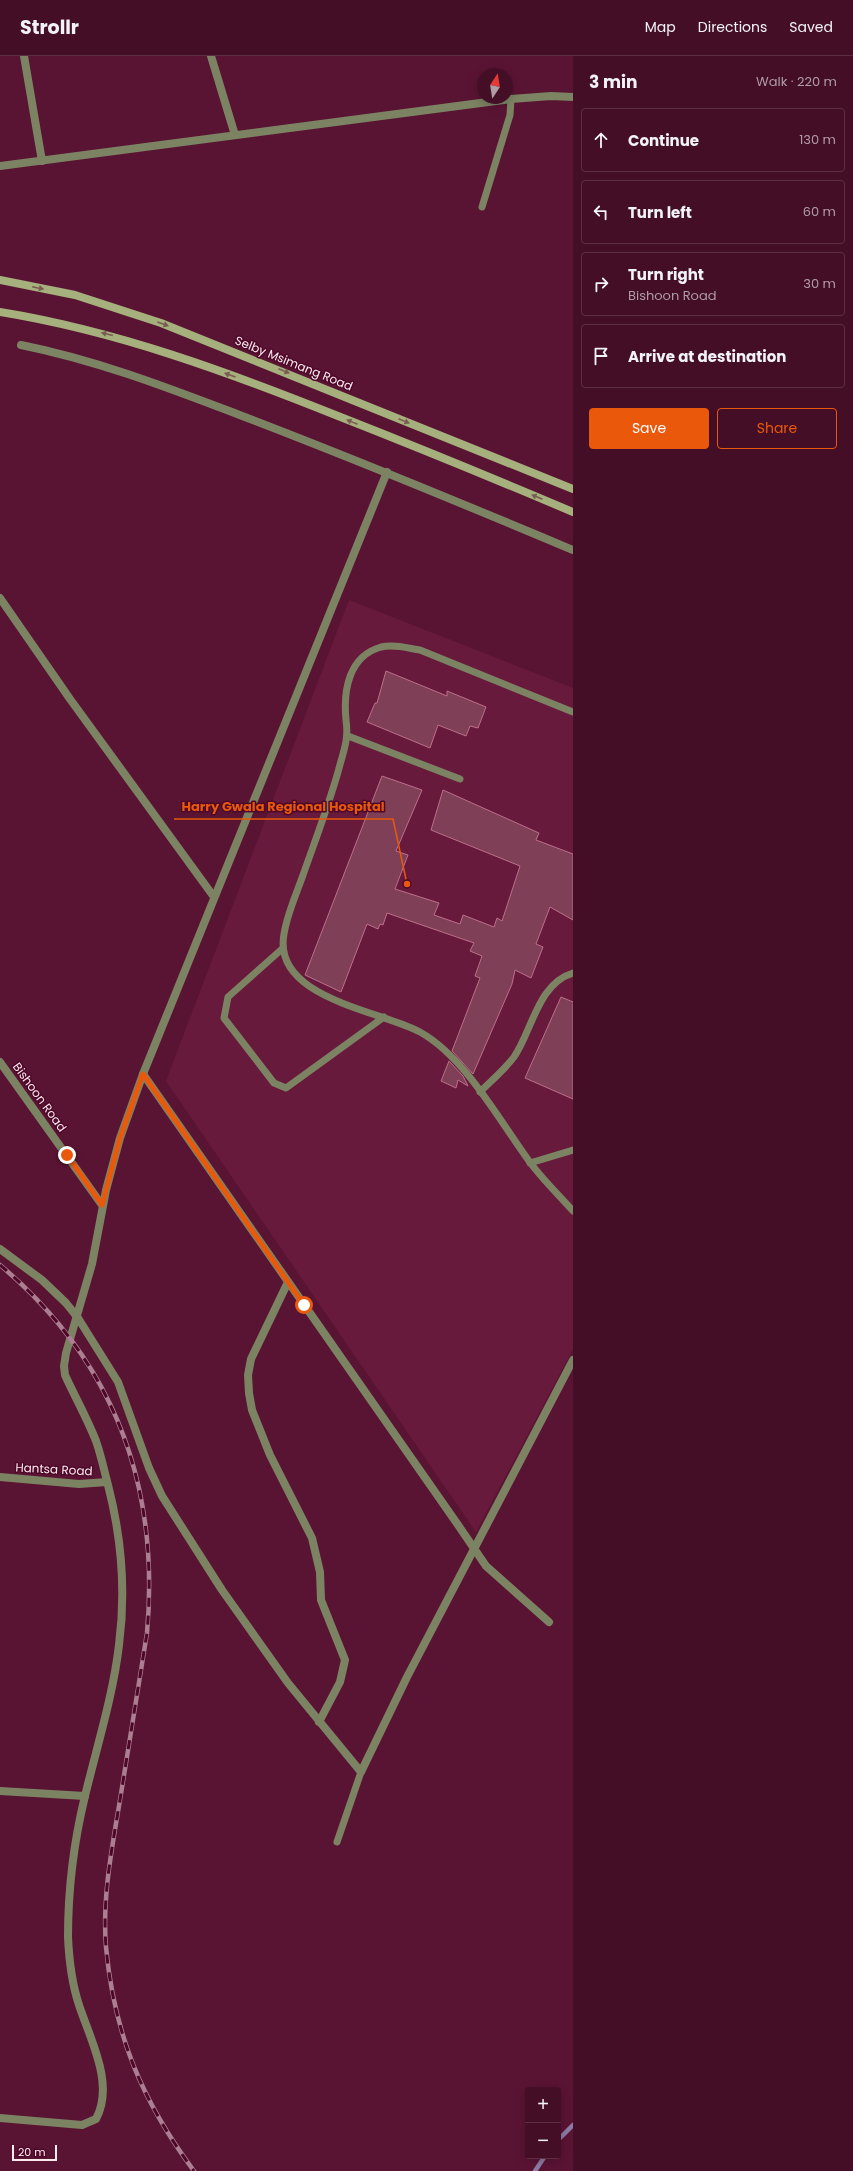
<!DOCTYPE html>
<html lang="en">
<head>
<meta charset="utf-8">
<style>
  :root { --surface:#440f26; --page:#4e1d32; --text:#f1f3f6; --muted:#af9ca7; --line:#5c2f43; --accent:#ea580c }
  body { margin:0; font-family:Poppins,sans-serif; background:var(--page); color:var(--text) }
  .controls { position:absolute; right:12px; bottom:12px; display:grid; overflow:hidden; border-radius:4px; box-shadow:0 2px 10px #0003 }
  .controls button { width:36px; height:36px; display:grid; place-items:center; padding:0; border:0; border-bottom:1px solid var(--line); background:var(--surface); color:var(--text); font:20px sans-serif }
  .compass { position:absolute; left:477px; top:12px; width:36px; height:36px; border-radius:50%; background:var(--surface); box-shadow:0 2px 10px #0003; rotate:12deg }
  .scale { position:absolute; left:12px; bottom:10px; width:45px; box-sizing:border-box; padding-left:4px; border:2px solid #fceaef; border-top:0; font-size:11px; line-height:14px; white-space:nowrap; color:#fceaef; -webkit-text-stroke:3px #4e0729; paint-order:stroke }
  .stop { position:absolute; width:12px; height:12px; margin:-9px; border:3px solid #ea580c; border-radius:50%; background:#fff }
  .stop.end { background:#ea580c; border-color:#fff; box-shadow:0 1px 4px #0008 }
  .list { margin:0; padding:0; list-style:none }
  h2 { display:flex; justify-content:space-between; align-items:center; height:52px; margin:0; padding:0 16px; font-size:17px }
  h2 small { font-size:13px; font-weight:400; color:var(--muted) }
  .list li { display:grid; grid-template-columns:26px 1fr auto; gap:12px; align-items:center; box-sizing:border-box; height:64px; margin:0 8px 8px; padding:0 8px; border:1px solid var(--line); border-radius:4px }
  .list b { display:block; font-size:15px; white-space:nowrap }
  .list p { margin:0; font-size:13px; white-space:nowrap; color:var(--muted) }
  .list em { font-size:13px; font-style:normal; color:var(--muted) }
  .actions { display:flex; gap:8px; padding:12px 16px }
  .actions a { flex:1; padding:9px 0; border:1px solid var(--accent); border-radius:4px; text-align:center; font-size:14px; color:var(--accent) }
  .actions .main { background:var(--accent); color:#fff }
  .icon { flex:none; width:22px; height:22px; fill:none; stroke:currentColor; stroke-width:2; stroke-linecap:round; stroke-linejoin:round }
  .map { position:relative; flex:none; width:573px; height:2115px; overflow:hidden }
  header { display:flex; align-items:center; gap:24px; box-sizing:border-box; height:56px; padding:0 20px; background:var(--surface); border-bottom:1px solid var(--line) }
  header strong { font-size:19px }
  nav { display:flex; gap:22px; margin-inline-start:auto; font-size:14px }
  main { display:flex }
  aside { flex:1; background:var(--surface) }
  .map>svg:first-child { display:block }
</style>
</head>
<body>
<header>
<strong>Strollr</strong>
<nav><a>Map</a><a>Directions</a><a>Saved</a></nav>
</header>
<main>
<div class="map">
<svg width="573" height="2115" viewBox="0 0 573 2115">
  <rect width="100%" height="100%" fill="#5a1433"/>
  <path fill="#681a3c" d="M349 544 573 632V1293L476 1476 166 1025Z"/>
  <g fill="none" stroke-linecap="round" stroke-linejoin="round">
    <g stroke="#8c7aa3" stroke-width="4.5">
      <path d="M558 2084 573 2069"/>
      <path d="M535 2115 545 2100"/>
    </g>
  </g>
  <g fill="#7f4057" stroke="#bd6f8b">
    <path d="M386 615 447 640V635L486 651 478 672 470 670 466 680 438 669 430 692 367 666 375 647H377Z"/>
    <path d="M382 720 422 734 396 795 408 799 395 833 439 847 434 859 460 868 463 859 494 871 497 862 502 865 520 810 431 774 443 734 539 777 536 784 573 798V864L550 851 536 888 543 891 531 922 515 914 512 928 473 1018 452 995 480 922 475 920 482 900 470 895 474 887 387 857 383 869 380 868 378 873 367 868 341 936 305 919Z"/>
    <path d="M561 941 573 946V1043L525 1022Z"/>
    <path d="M449 1005 463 1020 468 1030 458 1024 456 1032 441 1025Z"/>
  </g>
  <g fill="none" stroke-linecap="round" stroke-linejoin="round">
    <g stroke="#7c8363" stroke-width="7">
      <path d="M482 151 510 59 511 43"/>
      <path d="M573 656 420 594C407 592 394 588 381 591 349 600 343 634 346 664 349 685 343 696 338 716 328 751 315 785 303 819 296 839 287 858 284 878 272 942 379 954 420 976 465 1001 499 1064 529 1105 542 1123 558 1138 573 1155"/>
      <path d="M348 680 460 723"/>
      <path d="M282 893 228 941 224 962 274 1027 286 1032 384 961"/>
      <path d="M480 1036C491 1025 505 1013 514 1001 532 975 538 927 573 917"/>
      <path d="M530 1107 573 1094"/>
      <path d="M337 1786 361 1716"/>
    </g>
    <g stroke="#7c8363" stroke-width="8">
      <path d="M24 0 42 105"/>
      <path d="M211 0 235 79"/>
      <path d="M21 289C96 304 166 331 237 358 350 401 461 447 573 494"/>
      <path d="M0 542 70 643 214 841"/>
      <path d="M0 1006 102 1149"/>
      <path d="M143 1018 456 1466 486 1510 549 1566"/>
      <path d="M0 1193 42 1224 66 1247 78 1262 118 1326 149 1412 162 1440 222 1534 288 1627 361 1716 407 1621 573 1304"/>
      <path d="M288 1226 251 1303 248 1319 249 1337 252 1354 270 1399 312 1482 320 1516 321 1544 345 1604 340 1626 319 1666"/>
      <path d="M0 1421 79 1428 107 1426"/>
      <path d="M0 1735 85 1740"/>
      <path d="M0 2062 82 2069 96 2063C115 2028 90 1983 79 1949 72 1928 69 1903 68 1881 68 1834 74 1785 85 1740 97 1690 113 1640 119 1589 126 1535 122 1483 108 1429 104 1414 101 1399 96 1385 87 1362 75 1341 65 1319L64 1310 66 1297 92 1208 106 1134 120 1082 143 1018 387 416"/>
    </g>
    <path stroke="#7c8363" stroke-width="8" d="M0 110 511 43 551 40 573 41"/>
    <g stroke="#a5b07c" stroke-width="8">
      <path d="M0 224 75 239 161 267 573 433"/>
      <path d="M0 256C117 275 228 316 338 360 417 391 495 423 573 456"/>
    </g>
    <g stroke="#ab7f91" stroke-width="4.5">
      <path id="rail" d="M0 1209C114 1305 160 1430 147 1577 138 1632 129 1688 120 1744 112 1792 102 1841 106 1891 114 1978 142 2045 194 2115"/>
    </g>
    <use href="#rail" stroke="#4e0729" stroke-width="3" stroke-dasharray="9" stroke-linecap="butt"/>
  </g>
  <defs><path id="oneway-solid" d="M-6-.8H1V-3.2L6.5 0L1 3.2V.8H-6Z"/></defs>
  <g fill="#7a5c52">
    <use href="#oneway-solid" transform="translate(38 232) rotate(12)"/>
    <use href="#oneway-solid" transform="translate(163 268) rotate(20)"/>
    <use href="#oneway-solid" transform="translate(107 278) rotate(-166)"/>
    <use href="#oneway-solid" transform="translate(284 315) rotate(22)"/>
    <use href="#oneway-solid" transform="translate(230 319) rotate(-160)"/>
    <use href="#oneway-solid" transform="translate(404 365) rotate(22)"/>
    <use href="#oneway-solid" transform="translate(352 366) rotate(-158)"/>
    <use href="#oneway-solid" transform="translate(537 441) rotate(-157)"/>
  </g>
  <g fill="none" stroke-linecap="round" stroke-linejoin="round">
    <path stroke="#ea580c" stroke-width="5" d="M67 1099 102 1149 120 1082 143 1018 304 1249"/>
  </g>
  <g text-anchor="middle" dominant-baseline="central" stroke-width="3" stroke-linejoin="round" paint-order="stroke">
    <g font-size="12" fill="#fceaef" stroke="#4e0729">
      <text transform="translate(294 307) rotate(22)">Selby Msimang Road</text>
      <text transform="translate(40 1041) rotate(54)">Bishoon Road</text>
      <text transform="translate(54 1413) rotate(3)">Hantsa Road</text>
    </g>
  </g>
  <path fill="none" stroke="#e8590c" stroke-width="1.5" d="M407 828L393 763H174"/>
  <circle fill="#e8590c" stroke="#4e0729" stroke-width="1.5" cx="407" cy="828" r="4"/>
  <g font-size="13" text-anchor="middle" font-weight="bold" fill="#e8590c" stroke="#4e0729" stroke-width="3" stroke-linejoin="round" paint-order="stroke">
    <text x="283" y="755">Harry Gwala Regional Hospital</text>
  </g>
</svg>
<div class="controls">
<button>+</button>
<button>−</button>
</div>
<svg class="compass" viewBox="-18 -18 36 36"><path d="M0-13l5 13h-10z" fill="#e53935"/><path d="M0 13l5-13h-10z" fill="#af9ca7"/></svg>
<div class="scale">20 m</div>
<div class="stop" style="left:304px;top:1249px"></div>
<div class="stop end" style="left:67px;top:1099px"></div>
</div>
<aside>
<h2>3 min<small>Walk · 220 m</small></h2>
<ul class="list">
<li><svg class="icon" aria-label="ahead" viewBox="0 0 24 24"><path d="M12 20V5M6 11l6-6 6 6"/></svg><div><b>Continue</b></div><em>130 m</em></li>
<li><svg class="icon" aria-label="left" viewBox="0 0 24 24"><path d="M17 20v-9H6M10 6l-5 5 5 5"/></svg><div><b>Turn left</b></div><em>60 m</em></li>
<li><svg class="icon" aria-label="right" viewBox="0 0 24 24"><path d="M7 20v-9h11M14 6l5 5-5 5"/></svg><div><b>Turn right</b><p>Bishoon Road</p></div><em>30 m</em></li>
<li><svg class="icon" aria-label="arrive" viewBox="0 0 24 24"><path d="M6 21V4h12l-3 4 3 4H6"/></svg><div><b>Arrive at destination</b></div></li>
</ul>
<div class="actions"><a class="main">Save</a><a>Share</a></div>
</aside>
</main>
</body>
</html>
